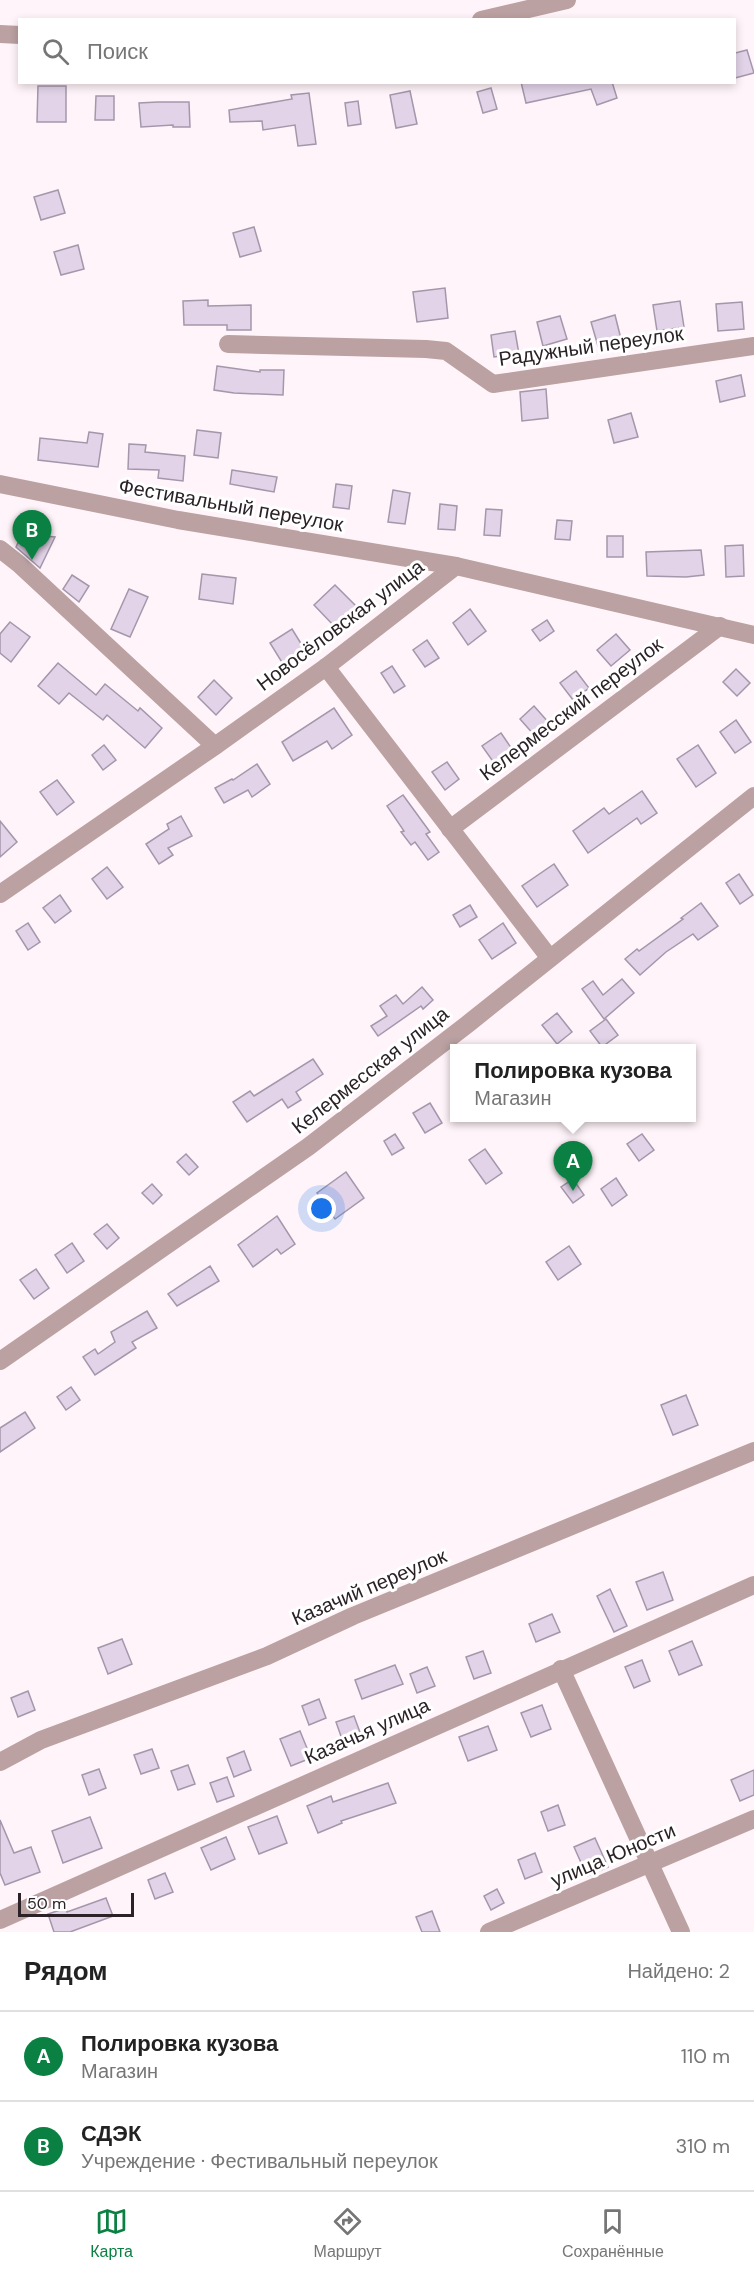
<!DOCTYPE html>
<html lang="ru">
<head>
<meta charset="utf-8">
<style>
  :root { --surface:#fff; --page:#f6f6f6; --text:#222; --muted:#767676; --line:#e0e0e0; --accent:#0b8043 }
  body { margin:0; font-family:"DM Sans",sans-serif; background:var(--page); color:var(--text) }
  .scale { position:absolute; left:18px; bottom:15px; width:116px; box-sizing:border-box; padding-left:6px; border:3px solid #2b2227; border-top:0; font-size:16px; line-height:21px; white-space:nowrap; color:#2b2227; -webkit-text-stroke:4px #fff; paint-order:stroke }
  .you { position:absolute; left:322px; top:1209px; width:21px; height:21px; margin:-15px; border:4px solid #fff; border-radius:50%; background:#1a73e8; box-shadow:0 0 0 9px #1a73e833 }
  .badge { display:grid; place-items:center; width:39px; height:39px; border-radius:50%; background:var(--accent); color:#fff; font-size:20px; font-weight:700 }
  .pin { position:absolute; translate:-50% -50px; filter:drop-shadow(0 2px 3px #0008) }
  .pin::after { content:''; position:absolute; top:32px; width:21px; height:18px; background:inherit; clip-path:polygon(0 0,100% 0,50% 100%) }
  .popup { position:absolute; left:450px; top:1044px; width:246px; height:78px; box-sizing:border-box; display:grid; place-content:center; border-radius:0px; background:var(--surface); filter:drop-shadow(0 2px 4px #0005); font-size:20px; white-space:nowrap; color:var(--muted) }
  .popup b { font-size:22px; color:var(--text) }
  .popup::after { content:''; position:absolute; left:50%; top:100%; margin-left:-12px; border:12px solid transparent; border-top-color:var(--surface) }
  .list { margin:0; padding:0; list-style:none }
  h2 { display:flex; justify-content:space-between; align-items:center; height:78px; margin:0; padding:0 24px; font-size:26px }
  h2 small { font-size:20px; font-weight:400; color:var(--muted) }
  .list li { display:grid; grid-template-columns:39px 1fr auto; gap:18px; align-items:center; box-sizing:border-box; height:90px; padding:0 24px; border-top:2px solid var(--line) }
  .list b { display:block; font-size:22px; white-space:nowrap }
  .list p { margin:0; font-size:20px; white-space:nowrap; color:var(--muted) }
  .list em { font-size:20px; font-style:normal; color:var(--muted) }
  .icon { flex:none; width:33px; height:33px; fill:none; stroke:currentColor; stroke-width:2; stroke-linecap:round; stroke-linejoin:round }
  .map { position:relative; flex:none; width:754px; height:1932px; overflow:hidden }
  .search { position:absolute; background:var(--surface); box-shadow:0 3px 9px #0003; left:18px; right:18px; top:18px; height:66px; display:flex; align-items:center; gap:15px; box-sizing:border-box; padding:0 21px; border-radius:0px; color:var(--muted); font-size:22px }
  .sheet { height:258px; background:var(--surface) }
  nav { display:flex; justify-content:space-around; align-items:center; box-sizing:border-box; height:84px; border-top:2px solid var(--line); background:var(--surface); font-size:16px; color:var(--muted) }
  nav a { display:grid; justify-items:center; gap:3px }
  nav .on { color:var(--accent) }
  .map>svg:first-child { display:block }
</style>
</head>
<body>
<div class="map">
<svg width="754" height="1932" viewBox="0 0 754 1932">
  <rect width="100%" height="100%" fill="#fff4f9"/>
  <g fill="#e2d3e8" stroke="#a597ab" stroke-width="1.5">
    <path d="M747 50 754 73 735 78V53Z"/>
    <path d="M521 82H612L617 98 597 105 591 89 526 103Z"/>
    <path d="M38 86H66V122H37Z"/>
    <path d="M491 88 497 109 483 113 477 92Z"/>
    <path d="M410 91 417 124 396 128 390 95Z"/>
    <path d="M309 93 316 144 298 146 295 125 263 130 262 121 230 122 229 110 292 99 291 95Z"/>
    <path d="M96 96H114V120H95Z"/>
    <path d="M358 101 361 124 348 126 345 103Z"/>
    <path d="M158 102H189L190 127H173V125L141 127 139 103Z"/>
    <path d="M58 190 65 213 41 220 34 197Z"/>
    <path d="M254 227 261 251 240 257 233 233Z"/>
    <path d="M78 245 84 269 61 275 54 252Z"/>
    <path d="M445 288 448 318 417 322 413 292Z"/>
    <path d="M208 300V306L251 305V330H227V325H184L183 301Z"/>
    <path d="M680 301 684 327 657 331 653 305Z"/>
    <path d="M742 302 744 329 718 331 716 304Z"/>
    <path d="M615 315 621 339 598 346 591 322Z"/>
    <path d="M560 316 567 339 543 346 537 322Z"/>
    <path d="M515 331 519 354 494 357 491 335Z"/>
    <path d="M217 366 260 372V370H284L283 395 234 393 214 390Z"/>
    <path d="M741 375 745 396 720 402 716 381Z"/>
    <path d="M546 389 548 418 522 421 520 392Z"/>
    <path d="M631 413 638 437 614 443 608 420Z"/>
    <path d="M197 430 221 433 218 458 194 455Z"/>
    <path d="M89 432 103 434 98 467 38 460 40 438 87 443Z"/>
    <path d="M129 444 146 445 145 452 185 456 183 481 158 478 159 470 128 469Z"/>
    <path d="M232 470 277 477 274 492 230 484Z"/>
    <path d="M336 484 352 486 349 509 333 507Z"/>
    <path d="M393 490 410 493 405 524 388 522Z"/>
    <path d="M440 504 457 506 455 530 438 529Z"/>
    <path d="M486 509 502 510 500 536 484 535Z"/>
    <path d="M557 520 572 521 570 540 555 539Z"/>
    <path d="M22 534 55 537 40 568 16 547Z"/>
    <rect x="607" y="536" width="16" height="21"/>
    <path d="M743 545 744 576 726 577 725 546Z"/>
    <path d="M701 550 704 575 686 577 647 576 646 552Z"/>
    <path d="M202 574 236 578 233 604 199 599Z"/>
    <path d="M72 575 89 586 79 602 63 589Z"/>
    <path d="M335 585 356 606 335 627 314 605Z"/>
    <path d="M129 589 148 597 130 637 111 629Z"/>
    <path d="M470 609 486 631 468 645 453 623Z"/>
    <path d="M547 620 554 631 540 641 532 630Z"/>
    <path d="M10 622 30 637 11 662 0 653V634Z"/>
    <path d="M292 629 305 650 283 664 270 643Z"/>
    <path d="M616 634 630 650 611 666 597 650Z"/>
    <path d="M427 640 439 658 425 667 413 650Z"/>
    <path d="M58 663 96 695 105 684 138 711 140 708 162 728 145 748 107 715 103 720 69 693 59 704 38 686Z"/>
    <path d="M392 666 405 686 394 693 381 673Z"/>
    <path d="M736 669 750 683 737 696 723 682Z"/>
    <path d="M576 671 589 688 573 700 560 683Z"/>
    <path d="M214 680 232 698 216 715 198 697Z"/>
    <path d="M534 706 549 723 535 736 520 719Z"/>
    <path d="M334 708 352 735 332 749 327 741 293 761 282 742Z"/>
    <path d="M736 720 751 742 735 753 720 732Z"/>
    <path d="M501 733 516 755 497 767 482 746Z"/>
    <path d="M104 745 116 760 103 770 92 755Z"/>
    <path d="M698 745 716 773 696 787 677 759Z"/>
    <path d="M447 762 459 779 445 790 432 772Z"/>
    <path d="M257 764 270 784 252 797 248 790 224 803 215 788 232 779 233 780Z"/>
    <path d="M57 780 74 802 57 815 40 792Z"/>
    <path d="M642 791 657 813 641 824 637 818 588 853 573 831 604 808 609 814Z"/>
    <path d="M403 795 430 832 426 834 439 852 428 860 415 842 411 845 401 832 404 831 387 806Z"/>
    <path d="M181 816 192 836 168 848 173 855 159 864 146 844 169 829 167 824Z"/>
    <path d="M0 821 17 842 0 857Z"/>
    <path d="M554 864 568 885 537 907 522 886Z"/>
    <path d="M107 867 123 887 107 899 92 879Z"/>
    <path d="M739 874 753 895 740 904 726 883Z"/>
    <path d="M60 895 71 911 55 923 43 908Z"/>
    <path d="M701 903 718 926 698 940 693 934 666 952 640 975 625 959 637 949 639 951 683 919 681 918Z"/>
    <path d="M470 905 477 917 460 927 453 915Z"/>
    <path d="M28 923 40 942 28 950 16 931Z"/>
    <path d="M503 923 516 943 492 959 479 940Z"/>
    <path d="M622 979 634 993 604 1019 582 989 593 981 603 995Z"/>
    <path d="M422 987 433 1000 423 1009 421 1006 378 1036 371 1026 387 1016 380 1006 396 995 403 1004Z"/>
    <path d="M557 1013 572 1032 557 1044 542 1025Z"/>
    <path d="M606 1019 618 1035 602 1047 590 1031Z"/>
    <path d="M313 1059 323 1074 296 1092 301 1100 288 1108 282 1099 247 1122 233 1102 250 1091 254 1096Z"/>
    <path d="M430 1103 442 1123 425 1133 413 1113Z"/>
    <path d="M395 1134 404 1148 392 1155 384 1141Z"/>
    <path d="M642 1134 654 1150 639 1161 627 1144Z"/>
    <path d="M485 1149 502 1173 486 1184 469 1160Z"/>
    <path d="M186 1154 198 1167 189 1175 177 1162Z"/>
    <path d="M346 1172 364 1198 335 1219 317 1193Z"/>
    <path d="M616 1178 627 1195 612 1206 601 1189Z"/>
    <path d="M573 1179 584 1195 573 1203 561 1187Z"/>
    <path d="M152 1184 162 1195 153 1204 142 1193Z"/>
    <path d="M277 1216 295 1244 281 1254 277 1249 253 1267 238 1245Z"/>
    <path d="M107 1224 119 1238 107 1249 94 1234Z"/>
    <path d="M72 1243 84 1261 67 1273 55 1255Z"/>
    <path d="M569 1246 581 1264 558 1280 546 1262Z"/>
    <path d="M210 1266 219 1281 177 1306 168 1294Z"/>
    <path d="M36 1269 49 1288 34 1299 20 1280Z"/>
    <path d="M147 1311 157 1328 132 1342 136 1348 95 1375 83 1357 95 1349 98 1354 115 1342 111 1332Z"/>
    <path d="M71 1387 80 1400 66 1410 57 1397Z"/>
    <path d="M686 1395 698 1425 673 1435 661 1405Z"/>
    <path d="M25 1412 35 1428 0 1452V1428Z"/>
    <path d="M663 1572 673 1600 647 1610 636 1582Z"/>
    <path d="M610 1589 627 1626 614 1632 597 1596Z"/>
    <path d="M552 1614 560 1632 536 1642 529 1624Z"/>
    <path d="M122 1639 132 1664 108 1674 98 1648Z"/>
    <path d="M692 1641 702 1665 679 1675 669 1651Z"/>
    <path d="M483 1651 491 1673 474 1679 466 1657Z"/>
    <path d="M642 1660 650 1681 634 1688 625 1667Z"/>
    <path d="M395 1665 403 1684 362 1699 355 1680Z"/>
    <path d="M427 1667 435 1686 417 1693 410 1674Z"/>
    <path d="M28 1691 35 1710 18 1717 11 1698Z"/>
    <path d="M319 1699 326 1718 309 1725 302 1706Z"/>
    <path d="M542 1705 551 1729 531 1737 521 1713Z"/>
    <path d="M354 1716 361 1735 343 1742 336 1722Z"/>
    <path d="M488 1726 497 1750 468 1761 459 1737Z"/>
    <path d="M300 1731 311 1758 291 1766 280 1739Z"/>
    <path d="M152 1749 159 1768 141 1774 134 1755Z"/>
    <path d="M244 1751 251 1770 234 1777 227 1758Z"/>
    <path d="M188 1765 195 1784 178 1790 171 1771Z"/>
    <path d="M99 1769 106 1788 89 1795 82 1775Z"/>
    <path d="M754 1770V1795L740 1801 731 1780Z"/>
    <path d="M227 1777 234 1796 217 1802 210 1783Z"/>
    <path d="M388 1783 396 1803 341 1821 342 1823 318 1833 307 1806 331 1796 333 1802Z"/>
    <path d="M558 1805 565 1825 548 1831 541 1812Z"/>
    <path d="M277 1816 287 1843 259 1854 248 1827Z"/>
    <path d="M90 1817 102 1848 63 1863 52 1831Z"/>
    <path d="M0 1820 14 1853 31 1847 40 1872 5 1885 0 1873Z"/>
    <path d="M226 1837 235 1859 211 1870 201 1848Z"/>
    <path d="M595 1838 608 1867 587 1876 574 1847Z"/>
    <path d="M535 1853 542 1872 525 1879 518 1860Z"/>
    <path d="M165 1873 173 1892 155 1899 148 1880Z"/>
    <path d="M497 1889 504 1903 491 1910 484 1896Z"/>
    <path d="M106 1898 113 1916 70 1932H54L48 1914 66 1908 67 1912Z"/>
    <path d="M432 1911 440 1932H422L416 1917Z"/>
  </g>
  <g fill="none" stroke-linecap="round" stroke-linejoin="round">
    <g stroke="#bba1a1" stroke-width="18">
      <path d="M481 20 567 0"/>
      <path d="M0 34 20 35"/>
      <path d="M228 344 426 349 446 351 493 384 754 346"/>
      <path d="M0 484 178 520 456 566 754 635"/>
      <path d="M0 549 19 564 215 746"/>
      <path d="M326 667 549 957"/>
      <path d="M450 829 720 626"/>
      <path d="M0 894 215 746 326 667 456 566"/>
      <path d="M0 1361 308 1147 469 1023 754 796"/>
      <path d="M561 1669 681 1932"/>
      <path d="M0 1762 41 1740 267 1656 353 1616 754 1451"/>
      <path d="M0 1920 754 1585"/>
      <path d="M489 1932 754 1819"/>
    </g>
  </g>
  <g text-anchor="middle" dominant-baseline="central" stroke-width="6" stroke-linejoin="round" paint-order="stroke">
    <g font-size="20" fill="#2b2227" stroke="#fff">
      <text transform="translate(591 346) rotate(-8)">Радужный переулок</text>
      <text transform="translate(231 505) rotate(10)">Фестивальный переулок</text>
      <text transform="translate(340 625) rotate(-37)">Новосёловская улица</text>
      <text transform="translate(571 709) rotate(-37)">Келермесский переулок</text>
      <text transform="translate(370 1070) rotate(-38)">Келермесская улица</text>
      <text transform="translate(369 1587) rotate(-23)">Казачий переулок</text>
      <text transform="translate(367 1731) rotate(-24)">Казачья улица</text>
      <text transform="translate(613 1855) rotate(-23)">улица Юности</text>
    </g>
  </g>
</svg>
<div class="scale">50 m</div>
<div class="you"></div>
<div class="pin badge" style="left:573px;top:1191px">A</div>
<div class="popup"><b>Полировка кузова</b>Магазин</div>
<div class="pin badge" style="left:32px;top:560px">B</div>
<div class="search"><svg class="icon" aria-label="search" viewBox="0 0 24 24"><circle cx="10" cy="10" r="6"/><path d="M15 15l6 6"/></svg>Поиск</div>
</div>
<section class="sheet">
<h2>Рядом<small>Найдено: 2</small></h2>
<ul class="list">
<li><span class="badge">A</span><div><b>Полировка кузова</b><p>Магазин</p></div><em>110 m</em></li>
<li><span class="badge">B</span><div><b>СДЭК</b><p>Учреждение · Фестивальный переулок</p></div><em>310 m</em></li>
</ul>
</section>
<nav>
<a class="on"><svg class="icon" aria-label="map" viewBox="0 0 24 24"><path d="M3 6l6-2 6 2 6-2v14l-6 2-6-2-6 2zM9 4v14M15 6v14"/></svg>Карта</a>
<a><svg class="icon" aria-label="directions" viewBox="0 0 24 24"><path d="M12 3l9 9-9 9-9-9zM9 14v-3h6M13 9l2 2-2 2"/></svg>Маршрут</a>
<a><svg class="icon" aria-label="saved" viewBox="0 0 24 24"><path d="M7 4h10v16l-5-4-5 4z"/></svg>Сохранённые</a>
</nav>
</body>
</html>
